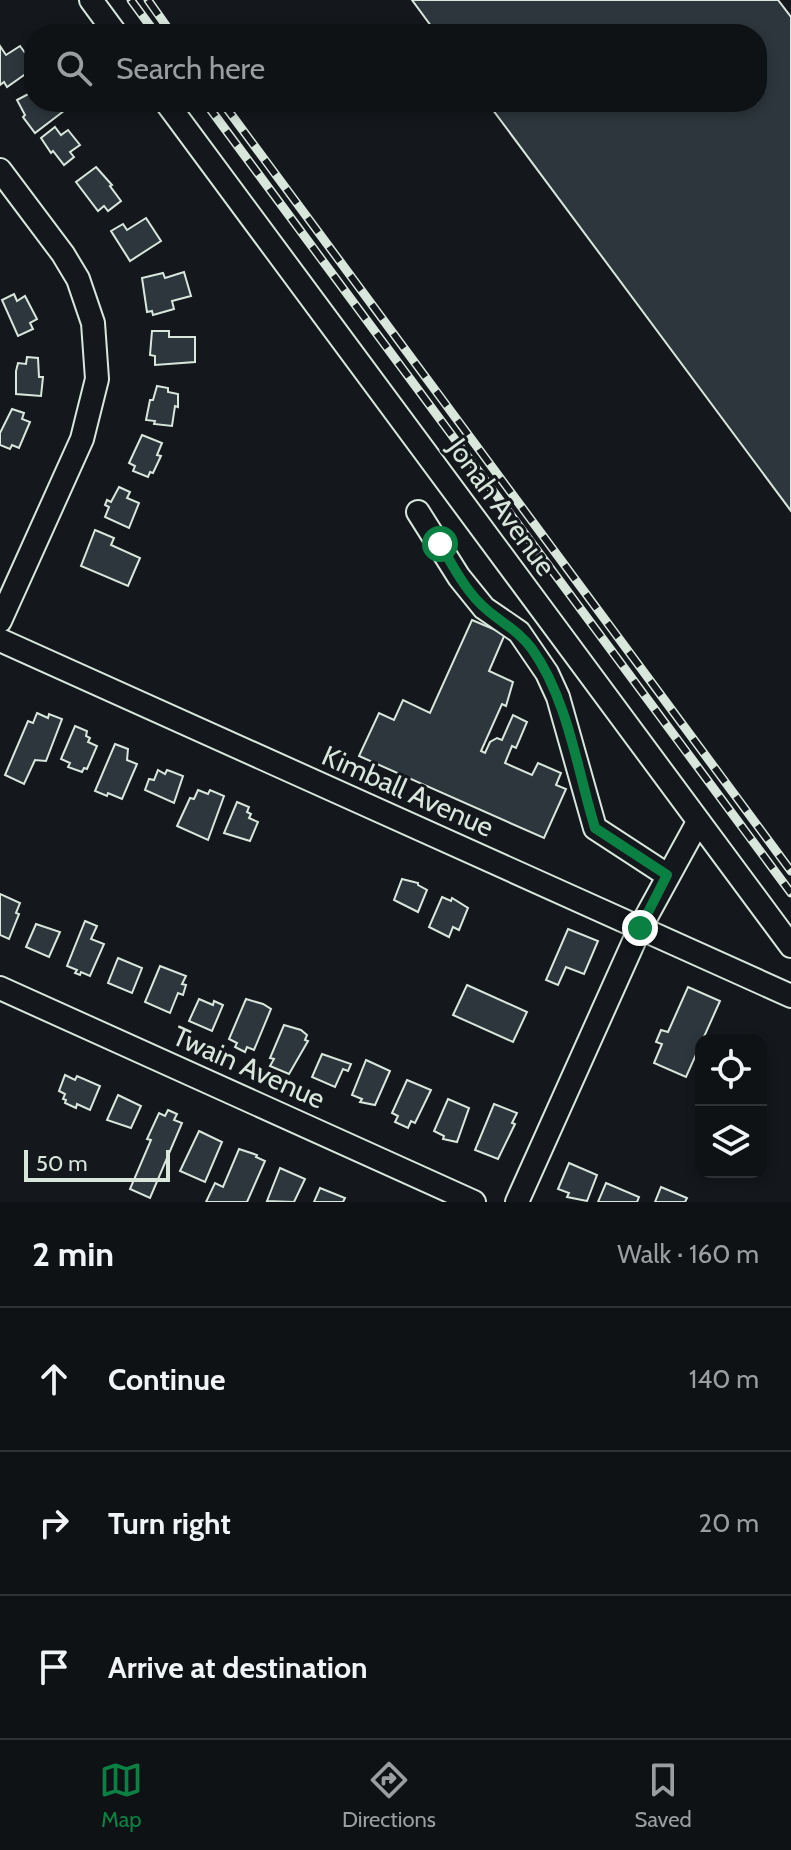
<!DOCTYPE html>
<html lang="en">
<head>
<meta charset="utf-8">
<style>
  :root { --surface:#0f1215; --page:#181b1e; --text:#f1f3f6; --muted:#9b9ea0; --line:#2f3234; --accent:#0b8043 }
  body { margin:0; font-family:Cabin,sans-serif; background:var(--page); color:var(--text) }
  .controls { position:absolute; right:24px; bottom:24px; display:grid; overflow:hidden; border-radius:16px; box-shadow:0 4px 12px #0003 }
  .controls button { width:72px; height:72px; display:grid; place-items:center; padding:0; border:0; border-bottom:2px solid var(--line); background:var(--surface); color:var(--text); font:40px sans-serif }
  .scale { position:absolute; left:24px; bottom:20px; width:146px; box-sizing:border-box; padding-left:8px; border:4px solid #d8e6dc; border-top:0; font-size:22px; line-height:28px; white-space:nowrap; color:#d8e6dc; -webkit-text-stroke:6px #14181c; paint-order:stroke }
  .stop { position:absolute; width:24px; height:24px; margin:-18px; border:6px solid #0b8043; border-radius:50%; background:#fff }
  .stop.end { background:#0b8043; border-color:#fff; box-shadow:0 2px 8px #0008 }
  .list { margin:0; padding:0; list-style:none }
  h2 { display:flex; justify-content:space-between; align-items:center; height:104px; margin:0; padding:0 32px; font-size:34px }
  h2 small { font-size:26px; font-weight:400; color:var(--muted) }
  .list li { display:grid; grid-template-columns:52px 1fr auto; gap:24px; align-items:center; box-sizing:border-box; height:144px; padding:0 32px; border-top:2px solid var(--line) }
  .list b { display:block; font-size:30px; white-space:nowrap }
  .list em { font-size:26px; font-style:normal; color:var(--muted) }
  .icon { flex:none; width:44px; height:44px; fill:none; stroke:currentColor; stroke-width:2; stroke-linecap:round; stroke-linejoin:round }
  .map { position:relative; flex:none; width:791px; height:1202px; overflow:hidden }
  .search { position:absolute; background:var(--surface); box-shadow:0 4px 12px #0003; left:24px; right:24px; top:24px; height:88px; display:flex; align-items:center; gap:20px; box-sizing:border-box; padding:0 28px; border-radius:32px; color:var(--muted); font-size:30px }
  .sheet { height:536px; background:var(--surface) }
  nav { display:flex; justify-content:space-around; align-items:center; box-sizing:border-box; height:112px; border-top:2px solid var(--line); background:var(--surface); font-size:22px; color:var(--muted) }
  nav a { display:grid; justify-items:center; gap:4px }
  nav .on { color:var(--accent) }
  .map>svg:first-child { display:block }
</style>
</head>
<body>
<div class="map">
<svg width="791" height="1202" viewBox="0 0 791 1202">
  <rect width="100%" height="100%" fill="#14181c"/>
  <g fill="#2c363c" stroke="#d8e6dc" stroke-width="2">
    <path d="M412 0H778L791 17V511L487 102H757V34H437Z"/>
    <path d="M0 46 6 55 20 46 34 65V68L7 87 4 82 0 85Z"/>
    <path d="M34 91V102H71L73 104 35 133 23 117 25 115 17 100Z"/>
    <path d="M55 127 61 135 68 130 80 145 70 152 74 157 64 165 53 151 51 153 41 138Z"/>
    <path d="M96 167 112 185 110 186 121 201 108 211 104 206 98 211 76 182Z"/>
    <path d="M146 218 161 241 130 261 111 231 123 224 127 230Z"/>
    <path d="M184 272 191 296 172 301 174 309 153 315 152 311 147 312 142 278 163 273 165 278Z"/>
    <path d="M14 294 17 301 25 296 37 319 30 323 33 329 18 336 2 300Z"/>
    <path d="M152 331H169V337H195V362L155 365V356L150 355Z"/>
    <path d="M27 357 38 358 39 377H43L41 396 16 394V371L18 363 26 364Z"/>
    <path d="M157 386 168 388V392L178 394V407L175 406 172 426 154 424 155 421 146 420 150 400H153Z"/>
    <path d="M12 409 24 413 22 419 30 422 19 448 12 445 10 449 0 445V433Z"/>
    <path d="M142 435 162 443 157 455 161 456 153 473 150 472 148 477 133 471 135 466 129 463Z"/>
    <path d="M119 487 130 492 127 498 139 503 129 528 105 517 109 507 105 505 107 500 111 502Z"/>
    <path d="M95 530 114 538 111 545 140 558 128 586 81 566Z"/>
    <path d="M472 620 505 634 489 671 513 682 506 706 502 704 481 751 485 753 490 742 497 738 502 740 513 715 527 722 516 748 512 746 505 763 532 775 538 763 561 773 556 785 566 789 544 838 359 756 379 713 394 720 403 700 430 713Z"/>
    <path d="M37 713 48 718 49 714 62 719 46 761 35 760 24 784 5 775 28 721 33 723Z"/>
    <path d="M75 726 87 731 86 736 90 738 88 742 97 746 87 769 84 768 82 772 68 767 70 763 61 759Z"/>
    <path d="M115 744 128 749 127 760 137 764 122 799 108 793 107 796 95 791Z"/>
    <path d="M158 770 165 774 167 770 170 771 183 776 174 803 145 790 149 779 154 780Z"/>
    <path d="M198 790 208 794 210 790 224 796 208 840 177 826 190 798 194 799Z"/>
    <path d="M237 802 249 807 247 812 251 814 249 818 258 822 250 841 224 833Z"/>
    <path d="M402 879 418 883V885L427 890 418 912 394 900Z"/>
    <path d="M0 894 20 903 16 913 19 914 9 939 0 935Z"/>
    <path d="M442 897 451 901 452 898 468 908 459 930 453 927 449 937 429 927Z"/>
    <path d="M85 921 97 926 91 939 104 944 90 976 81 972 80 975 75 973 77 970 67 966Z"/>
    <path d="M36 924 60 932 49 957 26 947Z"/>
    <path d="M568 929 598 941 584 974 566 967 558 985 546 980Z"/>
    <path d="M118 958 142 968 132 993 108 983Z"/>
    <path d="M160 966 186 976 182 984 186 985 183 995 178 993 170 1013 145 1002Z"/>
    <path d="M467 985 527 1012 513 1042 453 1015Z"/>
    <path d="M688 987 720 1001 686 1077 654 1063 662 1044 656 1042 661 1030 668 1032Z"/>
    <path d="M199 999 213 1005 214 1001 223 1005 212 1031 189 1021Z"/>
    <path d="M246 999 263 1004 271 1009 254 1050 247 1047 245 1052 235 1047 237 1043 229 1039Z"/>
    <path d="M284 1025 301 1030 307 1035 305 1040 308 1041 289 1074 270 1066 274 1059 270 1058Z"/>
    <path d="M322 1054 351 1064 348 1071 343 1069 335 1087 312 1077Z"/>
    <path d="M366 1060 390 1071 375 1105 360 1102 362 1099 352 1095Z"/>
    <path d="M65 1075 75 1080 77 1076 100 1086 90 1110 77 1104 76 1108 65 1103 66 1100 63 1099 65 1094 59 1091Z"/>
    <path d="M407 1080 431 1090 415 1123 411 1121 408 1128 395 1122 398 1116 392 1113Z"/>
    <path d="M118 1095 141 1106 131 1128 107 1120Z"/>
    <path d="M448 1099 469 1108 457 1142 443 1139 444 1136 434 1131Z"/>
    <path d="M494 1104 517 1113 512 1123 515 1124 498 1159 475 1150Z"/>
    <path d="M168 1110 177 1114 174 1120 182 1123 150 1198 130 1189 151 1140 147 1139 159 1113 165 1116Z"/>
    <path d="M199 1131 222 1142 205 1182 180 1171Z"/>
    <path d="M239 1149 257 1155 256 1157 265 1161 247 1202H206L215 1183 223 1187Z"/>
    <path d="M569 1163 597 1175 587 1201 567 1197 569 1193 558 1189Z"/>
    <path d="M280 1168 305 1179 294 1202 267 1201Z"/>
    <path d="M606 1183 639 1197 637 1202H598Z"/>
    <path d="M661 1187 687 1198 685 1202H655Z"/>
    <path d="M320 1188 345 1198 343 1202H314Z"/>
  </g>
  <g fill="none" stroke-linecap="round" stroke-linejoin="round">
    <g stroke="#d8e6dc" stroke-width="26">
      <g id="minor">
        <path d="M91 0 116 34"/>
        <path d="M166 102 791 946"/>
        <path d="M0 170 63 254 78 279 93 323 97 379 82 439 0 621"/>
        <path d="M418 512 459 577 484 608 519 632 547 673 558 697 595 828 667 875"/>
        <path d="M0 640 791 996"/>
        <path d="M0 988 474 1202"/>
        <path d="M517 1202 640 928 698 822"/>
      </g>
    </g>
    <use href="#minor" stroke="#14181c" stroke-width="22"/>
    <g stroke="#d8e6dc" stroke-width="9">
      <g id="rail">
        <path d="M131 0 156 34"/>
        <path d="M148 0 172 34"/>
        <path d="M205 102 791 893"/>
        <path d="M222 102 791 871"/>
      </g>
    </g>
    <use href="#rail" stroke="#14181c" stroke-width="6" stroke-dasharray="18" stroke-linecap="butt"/>
  </g>
  <g fill="none" stroke-linecap="round" stroke-linejoin="round">
    <path stroke="#0b8043" stroke-width="10" d="M440 544C453 566 466 592 486 609 502 623 519 631 532 649 568 700 577 769 595 828L667 875 640 928"/>
  </g>
  <g text-anchor="middle" dominant-baseline="central" stroke-width="6" stroke-linejoin="round" paint-order="stroke">
    <g font-size="28" fill="#d8e6dc" stroke="#14181c">
      <text transform="translate(502 507) rotate(54)">Jonah Avenue</text>
      <text transform="translate(408 791) rotate(24)">Kimball Avenue</text>
      <text transform="translate(249 1067) rotate(24)">Twain Avenue</text>
    </g>
  </g>
</svg>
<div class="controls">
<button><svg class="icon" aria-label="locate" viewBox="0 0 24 24"><circle cx="12" cy="12" r="6"/><path d="M12 2v4M12 18v4M2 12h4M18 12h4"/></svg></button>
<button><svg class="icon" aria-label="layers" viewBox="0 0 24 24"><path d="M12 4l9 5-9 5-9-5zM3 14l9 5 9-5"/></svg></button>
</div>
<div class="scale">50 m</div>
<div class="stop" style="left:440px;top:544px"></div>
<div class="stop end" style="left:640px;top:928px"></div>
<div class="search"><svg class="icon" aria-label="search" viewBox="0 0 24 24"><circle cx="10" cy="10" r="6"/><path d="M15 15l6 6"/></svg>Search here</div>
</div>
<section class="sheet">
<h2>2 min<small>Walk · 160 m</small></h2>
<ul class="list">
<li><svg class="icon" aria-label="ahead" viewBox="0 0 24 24"><path d="M12 20V5M6 11l6-6 6 6"/></svg><div><b>Continue</b></div><em>140 m</em></li>
<li><svg class="icon" aria-label="right" viewBox="0 0 24 24"><path d="M7 20v-9h11M14 6l5 5-5 5"/></svg><div><b>Turn right</b></div><em>20 m</em></li>
<li><svg class="icon" aria-label="arrive" viewBox="0 0 24 24"><path d="M6 21V4h12l-3 4 3 4H6"/></svg><div><b>Arrive at destination</b></div></li>
</ul>
</section>
<nav>
<a class="on"><svg class="icon" aria-label="map" viewBox="0 0 24 24"><path d="M3 6l6-2 6 2 6-2v14l-6 2-6-2-6 2zM9 4v14M15 6v14"/></svg>Map</a>
<a><svg class="icon" aria-label="directions" viewBox="0 0 24 24"><path d="M12 3l9 9-9 9-9-9zM9 14v-3h6M13 9l2 2-2 2"/></svg>Directions</a>
<a><svg class="icon" aria-label="saved" viewBox="0 0 24 24"><path d="M7 4h10v16l-5-4-5 4z"/></svg>Saved</a>
</nav>
</body>
</html>
